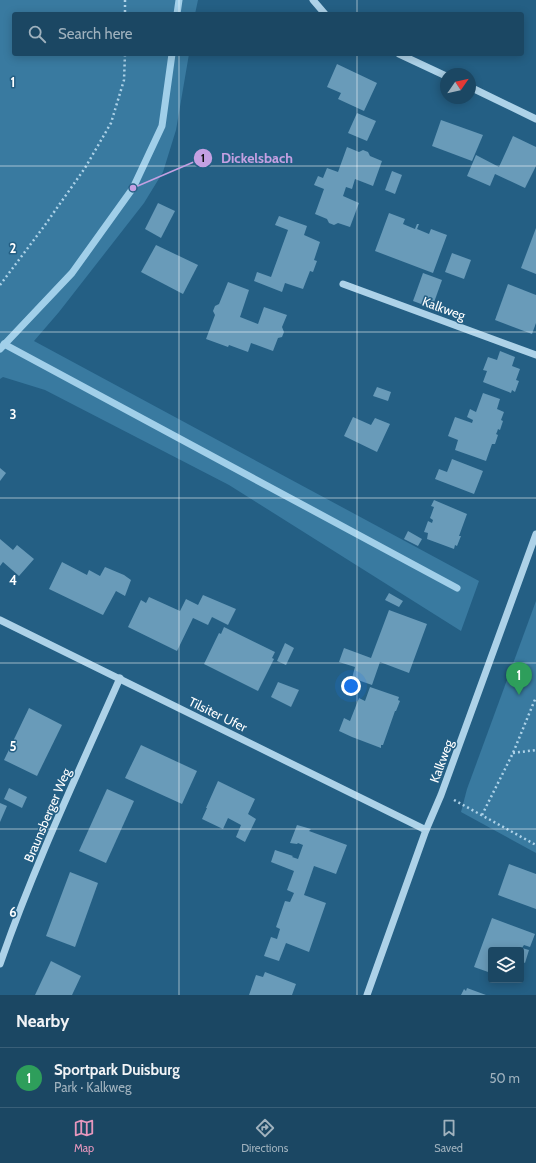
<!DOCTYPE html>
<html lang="en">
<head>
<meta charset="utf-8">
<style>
  :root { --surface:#1b4763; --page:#28516c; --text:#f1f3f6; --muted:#a0b2be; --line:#395f78; --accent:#e797bd }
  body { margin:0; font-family:Cabin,sans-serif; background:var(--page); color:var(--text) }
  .controls { position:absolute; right:12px; bottom:12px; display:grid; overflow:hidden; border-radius:4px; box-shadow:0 2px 10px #0003 }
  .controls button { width:36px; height:36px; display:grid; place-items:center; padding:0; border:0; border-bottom:1px solid var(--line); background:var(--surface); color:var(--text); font:20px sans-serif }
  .compass { position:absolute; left:440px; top:68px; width:36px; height:36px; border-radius:50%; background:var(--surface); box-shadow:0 2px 10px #0003; rotate:56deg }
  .you { position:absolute; left:351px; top:686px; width:14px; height:14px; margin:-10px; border:3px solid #fff; border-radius:50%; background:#1a73e8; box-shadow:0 0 0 6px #1a73e833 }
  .badge { display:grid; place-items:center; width:26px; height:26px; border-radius:50%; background:var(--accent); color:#fff; font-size:13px; font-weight:700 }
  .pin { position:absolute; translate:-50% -33px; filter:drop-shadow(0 1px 2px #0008) }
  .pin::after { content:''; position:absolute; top:21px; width:14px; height:12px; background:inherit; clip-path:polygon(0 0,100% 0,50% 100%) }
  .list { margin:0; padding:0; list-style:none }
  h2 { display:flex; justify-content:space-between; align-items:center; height:52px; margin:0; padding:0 16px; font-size:17px }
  h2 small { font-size:13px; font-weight:400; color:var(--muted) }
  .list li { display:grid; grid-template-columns:26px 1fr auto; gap:12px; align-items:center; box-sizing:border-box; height:60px; padding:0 16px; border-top:1px solid var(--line) }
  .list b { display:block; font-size:15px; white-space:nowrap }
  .list p { margin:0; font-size:13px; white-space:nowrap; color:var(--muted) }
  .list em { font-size:13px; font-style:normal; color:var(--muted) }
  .icon { flex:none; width:22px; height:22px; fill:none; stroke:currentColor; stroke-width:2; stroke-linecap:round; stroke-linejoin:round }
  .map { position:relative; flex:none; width:536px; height:995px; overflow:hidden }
  .search { position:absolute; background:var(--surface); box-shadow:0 2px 10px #0003; left:12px; right:12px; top:12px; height:44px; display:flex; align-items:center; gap:10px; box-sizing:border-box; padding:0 14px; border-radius:4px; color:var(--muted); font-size:15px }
  .sheet { height:112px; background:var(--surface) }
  nav { display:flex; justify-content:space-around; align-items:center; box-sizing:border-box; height:56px; border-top:1px solid var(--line); background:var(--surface); font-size:11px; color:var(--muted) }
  nav a { display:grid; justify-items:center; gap:2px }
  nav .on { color:var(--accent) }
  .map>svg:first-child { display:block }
</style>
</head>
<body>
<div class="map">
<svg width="536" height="995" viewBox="0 0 536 995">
  <rect width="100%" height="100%" fill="#245f84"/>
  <g fill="#397aa0">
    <path d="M0 0H198L195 14H14V54H189L176 130 163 172 144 203 59 312 34 341 479 581 461 631 229 485 45 390 3 377 0 379Z"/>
    <path d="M536 601V853L461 812 467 789Z"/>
  </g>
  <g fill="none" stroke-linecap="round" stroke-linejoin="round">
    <g stroke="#a1cfe9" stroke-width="7">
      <path d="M177 14 179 0"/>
      <path d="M4 344 457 588"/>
      <path d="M0 349 72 273 133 188 162 126 172 54"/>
    </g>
  </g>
  <g fill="#699bb9">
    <path d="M337 64 377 83 364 111 338 99 341 93 327 87Z"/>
    <path d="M357 113 376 121 367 141 348 133Z"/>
    <path d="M441 120 483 135 472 161 432 146Z"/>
    <path d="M513 136 536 147V166L525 188 495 174 490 186 467 176 476 155 499 167Z"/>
    <path d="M347 147 359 152 363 150 368 152 370 156 382 161 373 186 355 179 352 189 346 187 343 196 359 203 350 227 338 223 334 225 329 223 327 219 315 214 324 189 314 185 318 176 323 178 327 168 338 172Z"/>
    <path d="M392 171 402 175 395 194 385 190Z"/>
    <path d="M158 203 175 211 161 238 145 229Z"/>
    <path d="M389 213 405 219 403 224 415 229 417 224H419L417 229 429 234 431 229 447 235 433 273 375 251Z"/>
    <path d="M279 216 307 226 304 235 320 242 314 260 317 261 313 272 310 271 303 289 285 283 282 292 254 281 257 272 271 277 288 230 275 225Z"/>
    <path d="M536 228V274L521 268Z"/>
    <path d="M156 245 198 265 183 294 141 272Z"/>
    <path d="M452 253 471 260 464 279 445 272Z"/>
    <path d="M423 273 442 280 432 308 413 301Z"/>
    <path d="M228 282 249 290 240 317 258 324 264 307 287 315 282 327 284 332 282 337 278 338 273 351 251 343 248 352 229 345 228 347 206 339 215 315 213 311 215 306 219 304Z"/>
    <path d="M508 284 536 295V323L532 334 495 320Z"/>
    <path d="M500 351 515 357 512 366 520 369 516 380 519 381 515 392 512 390 511 393 483 382 487 371 483 370 488 357 497 360Z"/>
    <path d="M377 387 391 392 388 401 373 396Z"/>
    <path d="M483 393 500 399 497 409 504 412 501 420 503 421 500 430 498 429 497 432 496 434 498 435 495 444H492L486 461 455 450 458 440 448 436 455 417 472 423 473 420 467 417 470 409 476 412Z"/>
    <path d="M353 417 371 425 375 418 390 424 377 452 344 436Z"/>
    <path d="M452 459 483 471 474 494 435 479 439 469 447 472Z"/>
    <path d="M0 468 6 473 0 481Z"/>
    <path d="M434 500 467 514 459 536H461L457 546 455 545 454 549 427 539 428 533 424 532 428 521 432 523 433 520 430 518 434 507 431 506Z"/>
    <path d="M408 531 422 539 418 546 404 539Z"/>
    <path d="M0 539 13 550 17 545 34 559 19 576 3 562 0 566Z"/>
    <path d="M62 562 87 575 89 570 100 576 105 567 124 575 131 580 125 596 116 591 103 615 49 589Z"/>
    <path d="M389 593 403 601 399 607 385 600Z"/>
    <path d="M203 595 236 609 228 625 212 617 208 625 193 618 177 651 128 627 141 600 146 603 149 597 180 611 186 599 198 605Z"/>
    <path d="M389 610 427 624 409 673 380 662 372 685 352 678 355 667 339 662 344 648 371 658Z"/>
    <path d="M224 627 275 652 272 658 274 659 258 691 204 664 219 633 221 634Z"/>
    <path d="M285 643 294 648 286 665 277 661Z"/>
    <path d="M278 682 299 690 291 707 271 697Z"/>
    <path d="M370 687 399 697 398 700 400 701 396 711H395L383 745H381V748L352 737 339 731 344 718 350 721 359 698 365 701Z"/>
    <path d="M29 708 62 725 37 776 4 760Z"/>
    <path d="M141 745 197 771 182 804 125 778Z"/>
    <path d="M218 781 255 799 248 814 256 819 245 842 236 837 241 825 228 818 223 829 202 819 207 808H206Z"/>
    <path d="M9 788 27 797 22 808 4 799Z"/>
    <path d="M107 789 134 801 106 863 79 851Z"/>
    <path d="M0 803 7 806 0 822Z"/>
    <path d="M297 825 311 829 309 831 347 845 336 874 314 866 304 895 326 903 309 952 286 943 279 961 264 956 271 937 277 939 280 929 276 927 285 901 290 902 294 893 287 890 294 871 271 862 275 850 293 856 292 857 298 859 303 845 298 843 297 844 290 843Z"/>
    <path d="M509 864 536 874V909L498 895Z"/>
    <path d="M70 872 98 883 75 947 46 936Z"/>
    <path d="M492 918 535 934 530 947 524 945 522 948 529 950 525 963 521 961V950H491V973L474 967Z"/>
    <path d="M51 961 81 976 72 995H35Z"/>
    <path d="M265 972 296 984 292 995H249L256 975 263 977Z"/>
    <path d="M467 988 486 995H461L464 989 466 991Z"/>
  </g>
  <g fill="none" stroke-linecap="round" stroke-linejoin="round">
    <g stroke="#add2e8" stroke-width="2.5" stroke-dasharray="2 3" stroke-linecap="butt">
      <path d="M125 0V14"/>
      <path d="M0 285 45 225 85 168 111 123 124 80 125 54"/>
      <path d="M513 753 536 750"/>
      <path d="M454 800 536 845"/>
      <path d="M482 815 513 753 536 697"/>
    </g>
    <g stroke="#add2e8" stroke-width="7">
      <path d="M313 0 325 14"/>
      <path d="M399 54 446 76"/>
      <path d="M470 87 536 119"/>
      <path d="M343 284 536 355"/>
      <path d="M0 620 426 830"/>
      <path d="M0 964C34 866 78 773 120 678"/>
      <path d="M367 995 426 830 441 795 536 534"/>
    </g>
  </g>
  <path fill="none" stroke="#fff" stroke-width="1" stroke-opacity="0.55" d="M179 0V14M357 0V14M179 54V995M357 54V995M0 166H536M0 332H536M0 498H536M0 663H536M0 829H536"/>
  <g text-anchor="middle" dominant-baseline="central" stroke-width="3" stroke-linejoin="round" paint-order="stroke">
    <g font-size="13" fill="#fff" stroke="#245f84">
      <text transform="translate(444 308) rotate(20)">Kalkweg</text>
      <text transform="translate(218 714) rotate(26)">Tilsiter Ufer</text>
      <text transform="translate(441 761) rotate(-70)">Kalkweg</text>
      <text transform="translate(47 815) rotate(-67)">Braunsberger Weg</text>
    </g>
  </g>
  <g font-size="13" text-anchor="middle" font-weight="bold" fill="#fff" stroke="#245f84" stroke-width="3" stroke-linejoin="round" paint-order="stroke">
    <text x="13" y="87">1</text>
    <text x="13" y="253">2</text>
    <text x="13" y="419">3</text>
    <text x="13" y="585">4</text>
    <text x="13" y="751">5</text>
    <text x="13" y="917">6</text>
  </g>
  <path fill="none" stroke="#c4a0e2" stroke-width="1.5" d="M133 188L203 158"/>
  <g fill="#c4a0e2" stroke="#245f84" stroke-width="1.5">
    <circle cx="133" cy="188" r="4"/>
    <circle cx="203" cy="158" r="10"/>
  </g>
  <g font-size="12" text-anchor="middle" font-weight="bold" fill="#111">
    <text x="203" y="162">1</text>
  </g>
  <g font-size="14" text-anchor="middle" font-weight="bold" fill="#c4a0e2" stroke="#245f84" stroke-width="3" stroke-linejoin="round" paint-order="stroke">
    <text x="257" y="163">Dickelsbach</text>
  </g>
</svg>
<div class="controls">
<button><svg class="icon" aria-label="layers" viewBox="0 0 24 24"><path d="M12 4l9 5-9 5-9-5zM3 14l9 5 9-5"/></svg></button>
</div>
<svg class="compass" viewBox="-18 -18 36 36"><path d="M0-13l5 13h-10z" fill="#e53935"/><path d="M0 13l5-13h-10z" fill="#a0b2be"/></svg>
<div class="you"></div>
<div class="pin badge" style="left:519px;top:695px;background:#2e9e5b">1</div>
<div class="search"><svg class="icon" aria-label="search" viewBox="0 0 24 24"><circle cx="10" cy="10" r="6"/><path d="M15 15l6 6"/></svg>Search here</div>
</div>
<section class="sheet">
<h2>Nearby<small></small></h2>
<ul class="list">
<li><span class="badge" style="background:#2e9e5b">1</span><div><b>Sportpark Duisburg</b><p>Park · Kalkweg</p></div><em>50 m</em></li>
</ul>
</section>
<nav>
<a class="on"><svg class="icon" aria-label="map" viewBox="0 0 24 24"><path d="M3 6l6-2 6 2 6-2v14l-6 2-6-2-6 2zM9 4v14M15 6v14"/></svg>Map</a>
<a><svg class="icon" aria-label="directions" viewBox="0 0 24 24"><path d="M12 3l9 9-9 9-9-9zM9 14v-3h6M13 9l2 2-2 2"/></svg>Directions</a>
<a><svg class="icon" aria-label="saved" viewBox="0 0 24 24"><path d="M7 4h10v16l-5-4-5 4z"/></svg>Saved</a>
</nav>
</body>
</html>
